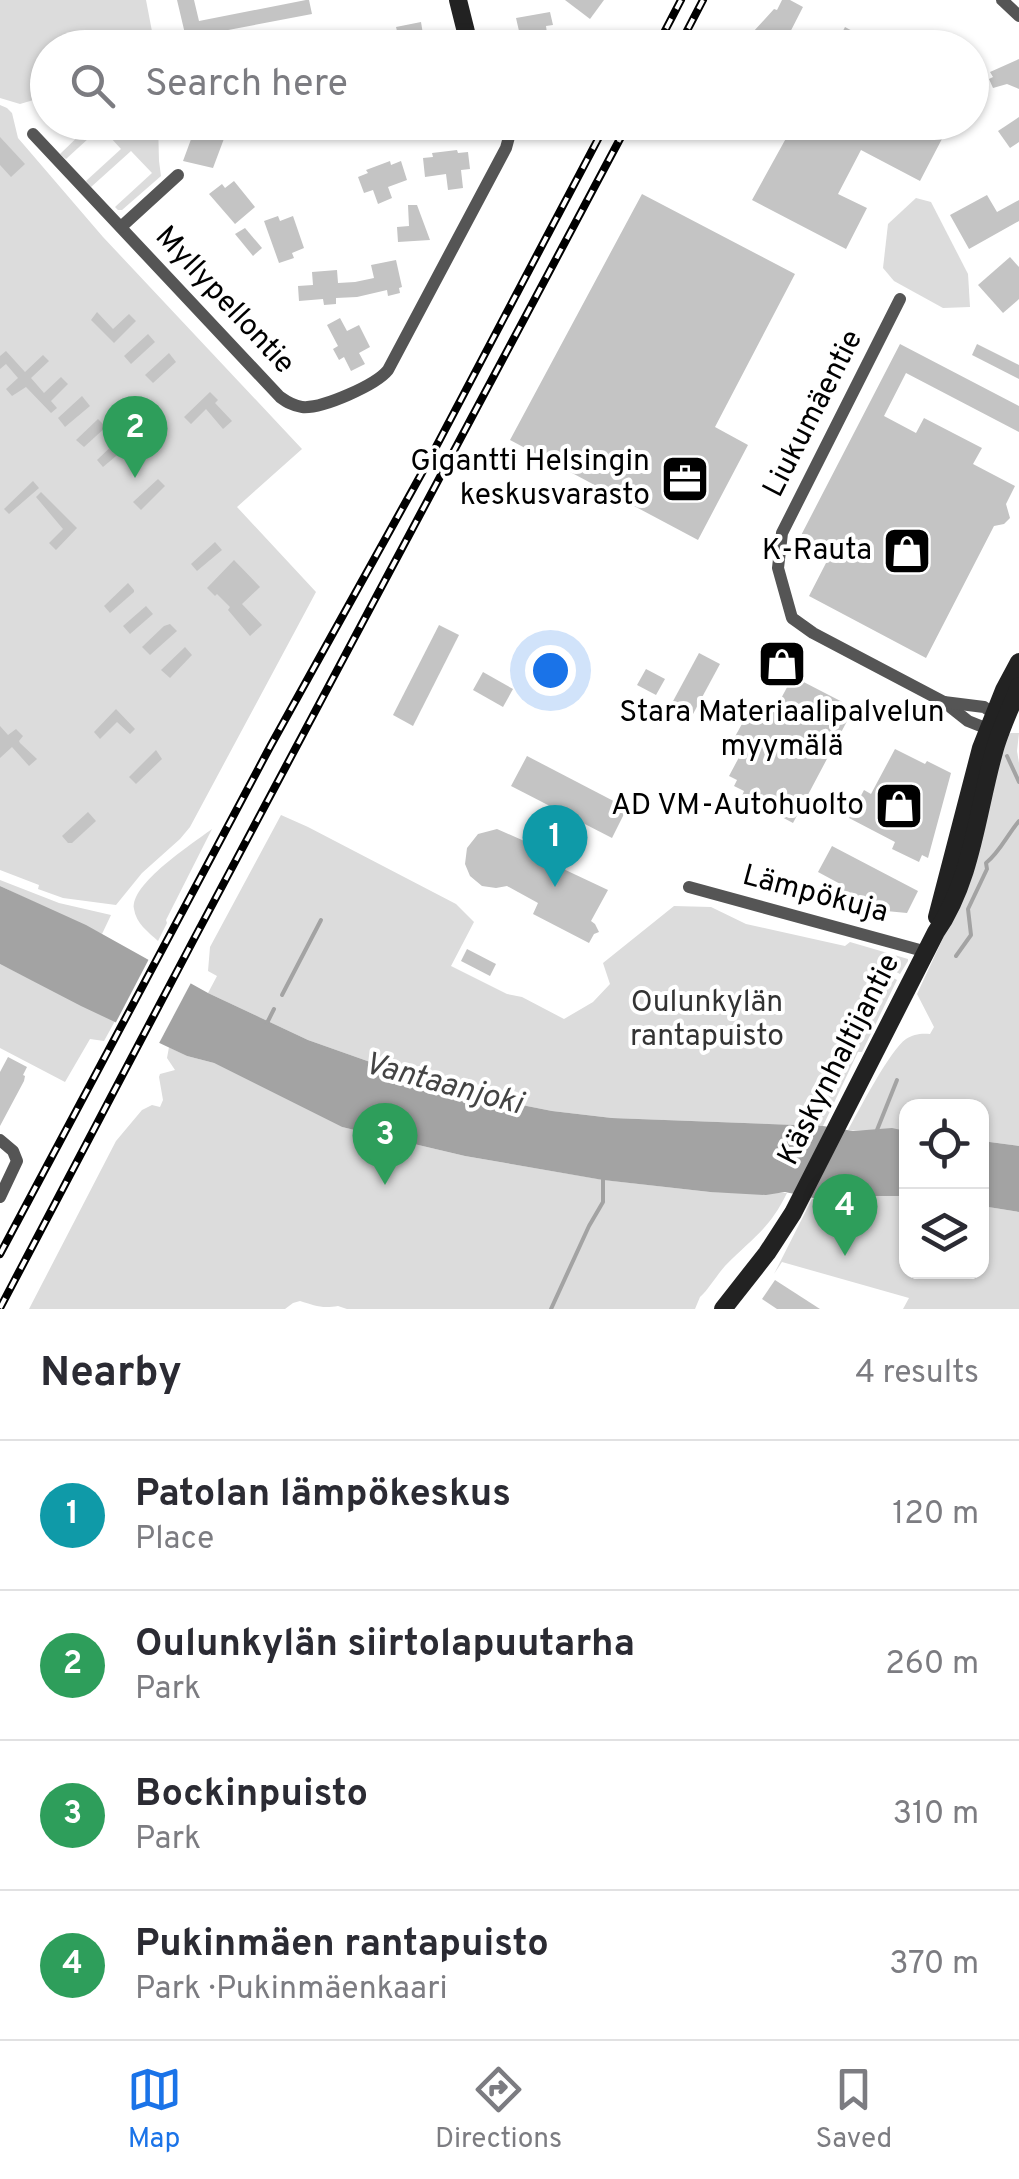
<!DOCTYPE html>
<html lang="en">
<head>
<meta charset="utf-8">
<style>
  :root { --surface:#fff; --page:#f7f7f7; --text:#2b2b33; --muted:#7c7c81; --line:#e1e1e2; --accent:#1a73e8 }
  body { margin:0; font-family:Overpass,sans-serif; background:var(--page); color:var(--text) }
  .controls { position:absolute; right:30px; bottom:30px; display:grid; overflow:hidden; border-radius:20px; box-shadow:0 2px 8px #0004 }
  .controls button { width:90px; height:90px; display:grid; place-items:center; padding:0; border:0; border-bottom:2px solid var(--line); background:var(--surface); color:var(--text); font:50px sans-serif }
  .you { position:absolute; left:550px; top:670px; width:35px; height:35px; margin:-25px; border:8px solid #fff; border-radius:50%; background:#1a73e8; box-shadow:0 0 0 15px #1a73e833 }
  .badge { display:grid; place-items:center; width:65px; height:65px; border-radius:50%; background:var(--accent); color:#fff; font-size:32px; font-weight:700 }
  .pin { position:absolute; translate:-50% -82px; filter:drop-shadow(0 2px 5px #0008) }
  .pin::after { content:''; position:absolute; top:52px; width:35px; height:30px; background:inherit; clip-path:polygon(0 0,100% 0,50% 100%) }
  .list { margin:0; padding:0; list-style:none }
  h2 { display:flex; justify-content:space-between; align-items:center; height:130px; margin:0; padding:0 40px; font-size:42px }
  h2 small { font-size:32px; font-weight:400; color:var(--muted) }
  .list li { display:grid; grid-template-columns:65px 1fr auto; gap:30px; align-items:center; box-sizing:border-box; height:150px; padding:0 40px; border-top:2px solid var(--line) }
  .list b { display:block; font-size:38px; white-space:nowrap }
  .list p { margin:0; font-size:32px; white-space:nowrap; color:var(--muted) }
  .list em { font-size:32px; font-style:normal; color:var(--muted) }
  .icon { flex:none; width:55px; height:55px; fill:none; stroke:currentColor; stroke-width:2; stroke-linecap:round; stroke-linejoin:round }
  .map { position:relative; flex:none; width:1019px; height:1309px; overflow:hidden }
  .search { position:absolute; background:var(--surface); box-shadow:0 2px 8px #0004; left:30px; right:30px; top:30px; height:110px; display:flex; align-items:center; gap:25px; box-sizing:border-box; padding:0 35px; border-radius:55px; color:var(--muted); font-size:38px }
  .sheet { height:730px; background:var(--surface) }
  nav { display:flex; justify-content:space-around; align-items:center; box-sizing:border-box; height:140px; border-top:2px solid var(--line); background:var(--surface); font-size:28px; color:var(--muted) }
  nav a { display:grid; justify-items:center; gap:5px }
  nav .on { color:var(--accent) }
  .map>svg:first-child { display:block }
</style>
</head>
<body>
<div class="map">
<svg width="1019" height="1309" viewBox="0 0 1019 1309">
  <rect width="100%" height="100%" fill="#fff"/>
  <g fill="#dcdcdc">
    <path d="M0 0H146L155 47 48 48 47 96 20 104 0 98Z"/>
    <path d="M0 105 7 108 12 113 18 138 103 237 302 449 237 507 316 592 190 827 180 839 142 873 116 905 63 898 38 889 39 885 0 870Z"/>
    <path d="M84 123H158L159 161 161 176 122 210H118L115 207 152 173 131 151 91 187 86 181 121 149 101 127 66 159 60 154 88 127Z"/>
    <path d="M916 198 931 202 968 274 970 307 943 308 894 281 883 268 888 224Z"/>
    <path d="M1011 733H1019L1017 751 1019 763V1146L982 1141V1106H906V1131C887 1127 868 1132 848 1130 859 1110 890 1050 906 1039 913 1034 922 1033 930 1034L934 1027 917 994 958 906 1006 736Z"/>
    <path d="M281 815 308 827 456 904 474 922 451 966 507 994 522 997 564 1019 593 1002 610 984 603 963 674 906 711 907 746 924 845 946 850 942 908 959V961L900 974 889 968 887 974 897 980 862 1052H858L823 1126 612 1118 552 1111 452 1091 308 1040 208 993 217 976 208 971 210 947Z"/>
    <path d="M212 829 166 920 167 923 158 941C148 932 136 923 134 909 130 884 192 844 212 829Z"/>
    <path d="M0 880 59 903 111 915 102 934 0 886Z"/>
    <path d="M0 964 115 1021 104 1041 90 1039 65 1082 0 1048Z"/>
    <path d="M169 1047 187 1056 214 1063 342 1127 465 1156 604 1180 710 1192 787 1193C769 1230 752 1238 725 1266 716 1276 709 1289 700 1297L695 1309H347L338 1306C321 1309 314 1305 300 1301L293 1303 285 1309H29L116 1141 142 1110 152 1105 160 1107 163 1100 159 1077 160 1074 175 1070 167 1058Z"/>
    <path d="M866 1195 906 1196V1272H982V1206L1019 1212V1309H903L909 1298 782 1262 774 1274 812 1199Z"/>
  </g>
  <g fill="#a3a3a3">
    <path d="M0 886 86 925 208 993 308 1040 452 1091 552 1111 612 1118 823 1126 853 1131 892 1128 906 1131V1196H830L823 1200 785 1192 766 1195 710 1192 603 1180 465 1156 342 1127 214 1063 187 1056 81 1006 0 964Z"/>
    <path d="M982 1141 1019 1146V1212L982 1206Z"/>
  </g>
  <path fill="#fff" d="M151 955 193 979 157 1047 114 1026Z"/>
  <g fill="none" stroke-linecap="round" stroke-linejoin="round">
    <g stroke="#a3a3a3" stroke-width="4">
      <path d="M1007 756 1019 782"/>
      <path d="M956 956 971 935 968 909 987 869 986 863C1000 852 1007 835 1019 821"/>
      <path d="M282 995 321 920"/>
      <path d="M267 1023 274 1009"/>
      <path d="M877 1130 897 1080"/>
      <path d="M551 1309 589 1226 603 1202V1176"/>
    </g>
  </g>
  <g fill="#c4c4c4">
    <path d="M177 0H194L199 21 306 0H309L312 14 186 38Z"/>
    <path d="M565 0H604L590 19Z"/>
    <path d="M782 0H790L803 7 782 48H744L753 32 774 9 777 10Z"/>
    <path d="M550 12 553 25 546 26 548 40 522 44 516 18Z"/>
    <path d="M421 22 423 34 434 32 437 46 379 48 378 43 399 39 396 27Z"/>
    <path d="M845 27 884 48H834Z"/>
    <rect x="325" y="34" width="33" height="14"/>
    <path d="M1019 59V89L1007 84 993 88 989 79 993 77 990 72Z"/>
    <path d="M1019 117V142L1010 148 998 131Z"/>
    <path d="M310 122H332L333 132 302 138V124Z"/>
    <path d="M795 122H919L944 135 920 181 861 150 838 194 867 208 846 249 752 200Z"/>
    <path d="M197 123 208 126 206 130 225 136 213 168 183 161Z"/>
    <path d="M0 137 25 164 11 177 0 165Z"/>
    <path d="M457 150 458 153 468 152 470 169 461 170 463 188 448 190 446 174 425 177 423 158 433 157 432 153Z"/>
    <path d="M390 161 391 165 401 161 407 180 388 187 392 198 378 204 373 190 364 193 358 177 368 173 366 170Z"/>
    <path d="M234 181 255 207 235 224 209 194 222 184 225 188Z"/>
    <path d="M642 194 795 274 715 427 748 445 698 540 510 440Z"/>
    <path d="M987 195 997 212 1019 200V221L969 249 950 215Z"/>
    <path d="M408 205H417L430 240 398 242 397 227 409 226Z"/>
    <path d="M278 216 280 221 293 216 304 248 292 253 294 258 279 263 264 221Z"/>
    <path d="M245 228 262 248 253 256 235 234Z"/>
    <path d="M1010 257 1019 267V299L1003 313 978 285Z"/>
    <path d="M396 260 402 287 399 288 400 293 388 296 387 290 357 297 336 298V304L324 305 323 299 299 301 298 286 313 285 312 272 337 270 338 283 355 282 374 278 371 265Z"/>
    <path d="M97 312 113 329 129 314 136 321 114 343 91 320Z"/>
    <path d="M340 318 347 331 359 325 370 347 359 353 365 364 351 371 344 357 339 360 333 349 338 346 327 325Z"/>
    <path d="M148 334 155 342 131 364 124 356Z"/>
    <path d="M900 344 1019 406V432L906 373 884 416 916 433 924 418 982 448 973 464 1015 486 1006 504 1010 518 1004 524 994 526 926 658 809 596 826 563 795 547Z"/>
    <path d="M977 344 1019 365V379L972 355Z"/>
    <path d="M6 351 25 372 43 355 49 361 31 378 44 393 61 377 68 384 51 401 57 408 51 413 26 387 12 396 6 389 18 378 6 364 0 369V356Z"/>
    <path d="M169 353 176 362 153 383 145 375Z"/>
    <path d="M210 392 218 400 215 403 232 421 223 429 206 409 191 424 184 417Z"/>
    <path d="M82 396 90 406 65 427 58 418Z"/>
    <path d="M98 419 106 427 84 447 76 440Z"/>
    <path d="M120 438 128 446 103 467 97 460Z"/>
    <path d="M158 479 165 486 141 510 133 502Z"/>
    <path d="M33 481 39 488 9 514 4 509Z"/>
    <path d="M41 492 77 528 56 550 49 543 63 529 36 497Z"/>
    <path d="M215 542 222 550 197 571 191 564Z"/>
    <path d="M234 560 260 587 242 604 262 625 250 636 228 610 230 607 217 594 215 596 207 588Z"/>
    <path d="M128 583 134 590V592L110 613 104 606Z"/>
    <path d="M146 606 153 614 130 634 123 626Z"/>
    <path d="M170 624 177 631 150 655 142 647 164 626Z"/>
    <path d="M439 625 459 635 413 726 393 715Z"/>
    <path d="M783 642 804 654 792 676 854 708 793 823 742 796 744 791 734 786 737 780 729 776 744 748 732 742 748 713 759 719 764 711 767 713 772 703 777 706 792 678 789 683 767 672Z"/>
    <path d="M185 647 192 655 170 678 161 670Z"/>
    <path d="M699 653 720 664 693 714 672 703Z"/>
    <path d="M646 669 665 679 656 695 637 685Z"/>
    <path d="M483 672 513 689 503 707 473 690Z"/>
    <path d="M116 709 135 729 130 734 117 722 100 739 94 732Z"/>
    <path d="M0 726 8 735 16 729 23 736 19 741 20 743 37 759 29 766 12 747 0 758Z"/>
    <path d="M895 749 925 764 927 761 951 773 928 858 922 855 919 862 892 849 895 842 849 818 864 790 871 794Z"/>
    <path d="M156 750 162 759 136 784 129 777Z"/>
    <path d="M527 756 627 808 612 838 511 786Z"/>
    <path d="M88 812 96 821 72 843H68L62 836Z"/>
    <path d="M497 829 531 844 536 859 547 855H552L557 866 608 890 591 921 595 924 599 932 594 934 589 943 533 914 538 903 507 886 496 888 482 886 470 876 465 864 467 848 478 834Z"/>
    <path d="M832 846 918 891 907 913 834 906 844 886 818 872Z"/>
    <path d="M467 949 496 964 490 976 461 961Z"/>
    <path d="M8 1057 27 1067 23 1075 25 1076 24 1081 0 1126V1072Z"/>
    <path d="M775 1280 820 1309H777L762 1299Z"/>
  </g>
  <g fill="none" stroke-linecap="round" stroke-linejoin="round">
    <g stroke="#555" stroke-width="12">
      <path d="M1002 0 1019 16"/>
      <path d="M33 134 280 397C287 402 293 406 302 407 322 409 376 385 388 370L506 148 509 137 504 122"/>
      <path d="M121 227 178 175"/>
      <path d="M900 299 782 533 778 568 792 618 813 633 944 702 968 721 988 729 994 727"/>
      <path d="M944 702 984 707 998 716"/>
      <path d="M689 887 927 952"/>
      <path d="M0 1140 13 1151 17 1161 0 1197"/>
    </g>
    <g stroke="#222" stroke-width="18">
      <path d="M458 0 470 48"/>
      <path d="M937 917 981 748 1004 690 1019 662"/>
      <path d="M723 1309 767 1253 793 1213 936 932C972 880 977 812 994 752 1000 729 1011 708 1019 686"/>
    </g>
    <g stroke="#000" stroke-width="8">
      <g id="rail">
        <path d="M656 48 681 0"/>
        <path d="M678 48 703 0"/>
        <path d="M0 1254 271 745 428 462 607 122"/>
        <path d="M0 1308 194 939 629 122"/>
      </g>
    </g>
    <use href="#rail" stroke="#fff" stroke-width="4" stroke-dasharray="11" stroke-linecap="butt"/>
  </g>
  <defs>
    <g id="office-square" transform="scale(2.5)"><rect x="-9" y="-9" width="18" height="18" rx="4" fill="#000" stroke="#fff"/><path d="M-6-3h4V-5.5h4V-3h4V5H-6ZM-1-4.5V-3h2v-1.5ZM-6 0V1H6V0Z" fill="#fff"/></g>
    <g id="shop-square" transform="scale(2.5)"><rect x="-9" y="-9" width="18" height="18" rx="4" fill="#000" stroke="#fff"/><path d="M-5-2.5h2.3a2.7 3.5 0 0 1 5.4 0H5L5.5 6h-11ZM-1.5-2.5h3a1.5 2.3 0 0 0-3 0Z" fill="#fff"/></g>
  </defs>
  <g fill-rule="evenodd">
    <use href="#office-square" x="685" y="479"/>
    <use href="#shop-square" x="907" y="551"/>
    <use href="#shop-square" x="782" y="664"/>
    <use href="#shop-square" x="899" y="806"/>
  </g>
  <g text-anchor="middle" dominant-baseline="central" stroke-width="8" stroke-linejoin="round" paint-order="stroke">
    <g font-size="30" fill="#000" stroke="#fff">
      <text transform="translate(224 301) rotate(47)">Myllypellontie</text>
      <text transform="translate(814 414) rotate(-63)">Liukumäentie</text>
      <text transform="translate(815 895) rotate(15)">Lämpökuja</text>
      <text transform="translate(840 1060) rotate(-63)">Käskynhaltijantie</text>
    </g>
    <g font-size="30" fill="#000" stroke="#fff" text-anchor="end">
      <text x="650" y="462">Gigantti Helsingin<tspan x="650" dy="34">keskusvarasto</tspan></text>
      <text x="872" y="551">K-Rauta</text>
      <text x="782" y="713" text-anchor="middle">Stara Materiaalipalvelun<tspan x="782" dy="34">myymälä</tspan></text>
      <text x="864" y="806">AD VM-Autohuolto</text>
    </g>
    <g font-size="30" fill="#333" stroke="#fff">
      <text x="707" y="1003">Oulunkylän<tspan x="707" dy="34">rantapuisto</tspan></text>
    </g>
    <g font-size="32" font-style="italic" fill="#444" stroke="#fff">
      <text transform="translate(443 1085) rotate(15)">Vantaanjoki</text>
    </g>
  </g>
</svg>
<div class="controls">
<button><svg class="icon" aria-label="locate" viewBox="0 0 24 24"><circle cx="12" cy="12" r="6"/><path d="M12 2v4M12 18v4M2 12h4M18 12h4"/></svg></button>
<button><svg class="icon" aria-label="layers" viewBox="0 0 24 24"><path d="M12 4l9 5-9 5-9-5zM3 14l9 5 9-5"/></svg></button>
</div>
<div class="you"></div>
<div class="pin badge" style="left:555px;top:887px;background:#0f9aa8">1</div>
<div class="pin badge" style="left:135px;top:478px;background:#2e9e5b">2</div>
<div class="pin badge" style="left:385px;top:1185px;background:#2e9e5b">3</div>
<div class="pin badge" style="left:845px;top:1256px;background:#2e9e5b">4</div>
<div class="search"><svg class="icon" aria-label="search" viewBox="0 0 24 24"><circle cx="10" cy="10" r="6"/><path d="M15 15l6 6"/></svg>Search here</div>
</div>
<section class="sheet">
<h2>Nearby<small>4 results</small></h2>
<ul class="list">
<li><span class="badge" style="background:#0f9aa8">1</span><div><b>Patolan lämpökeskus</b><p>Place</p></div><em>120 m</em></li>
<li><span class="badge" style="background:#2e9e5b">2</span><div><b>Oulunkylän siirtolapuutarha</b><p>Park</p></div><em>260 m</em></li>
<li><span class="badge" style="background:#2e9e5b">3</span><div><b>Bockinpuisto</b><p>Park</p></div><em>310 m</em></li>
<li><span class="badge" style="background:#2e9e5b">4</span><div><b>Pukinmäen rantapuisto</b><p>Park · Pukinmäenkaari</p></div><em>370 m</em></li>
</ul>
</section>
<nav>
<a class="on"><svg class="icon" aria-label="map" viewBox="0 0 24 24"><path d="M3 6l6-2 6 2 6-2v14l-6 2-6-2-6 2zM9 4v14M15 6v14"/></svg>Map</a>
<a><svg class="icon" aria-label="directions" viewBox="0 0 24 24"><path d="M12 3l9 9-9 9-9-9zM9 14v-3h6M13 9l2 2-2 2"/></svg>Directions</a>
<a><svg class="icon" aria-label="saved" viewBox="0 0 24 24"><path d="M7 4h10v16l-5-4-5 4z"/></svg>Saved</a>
</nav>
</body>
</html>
